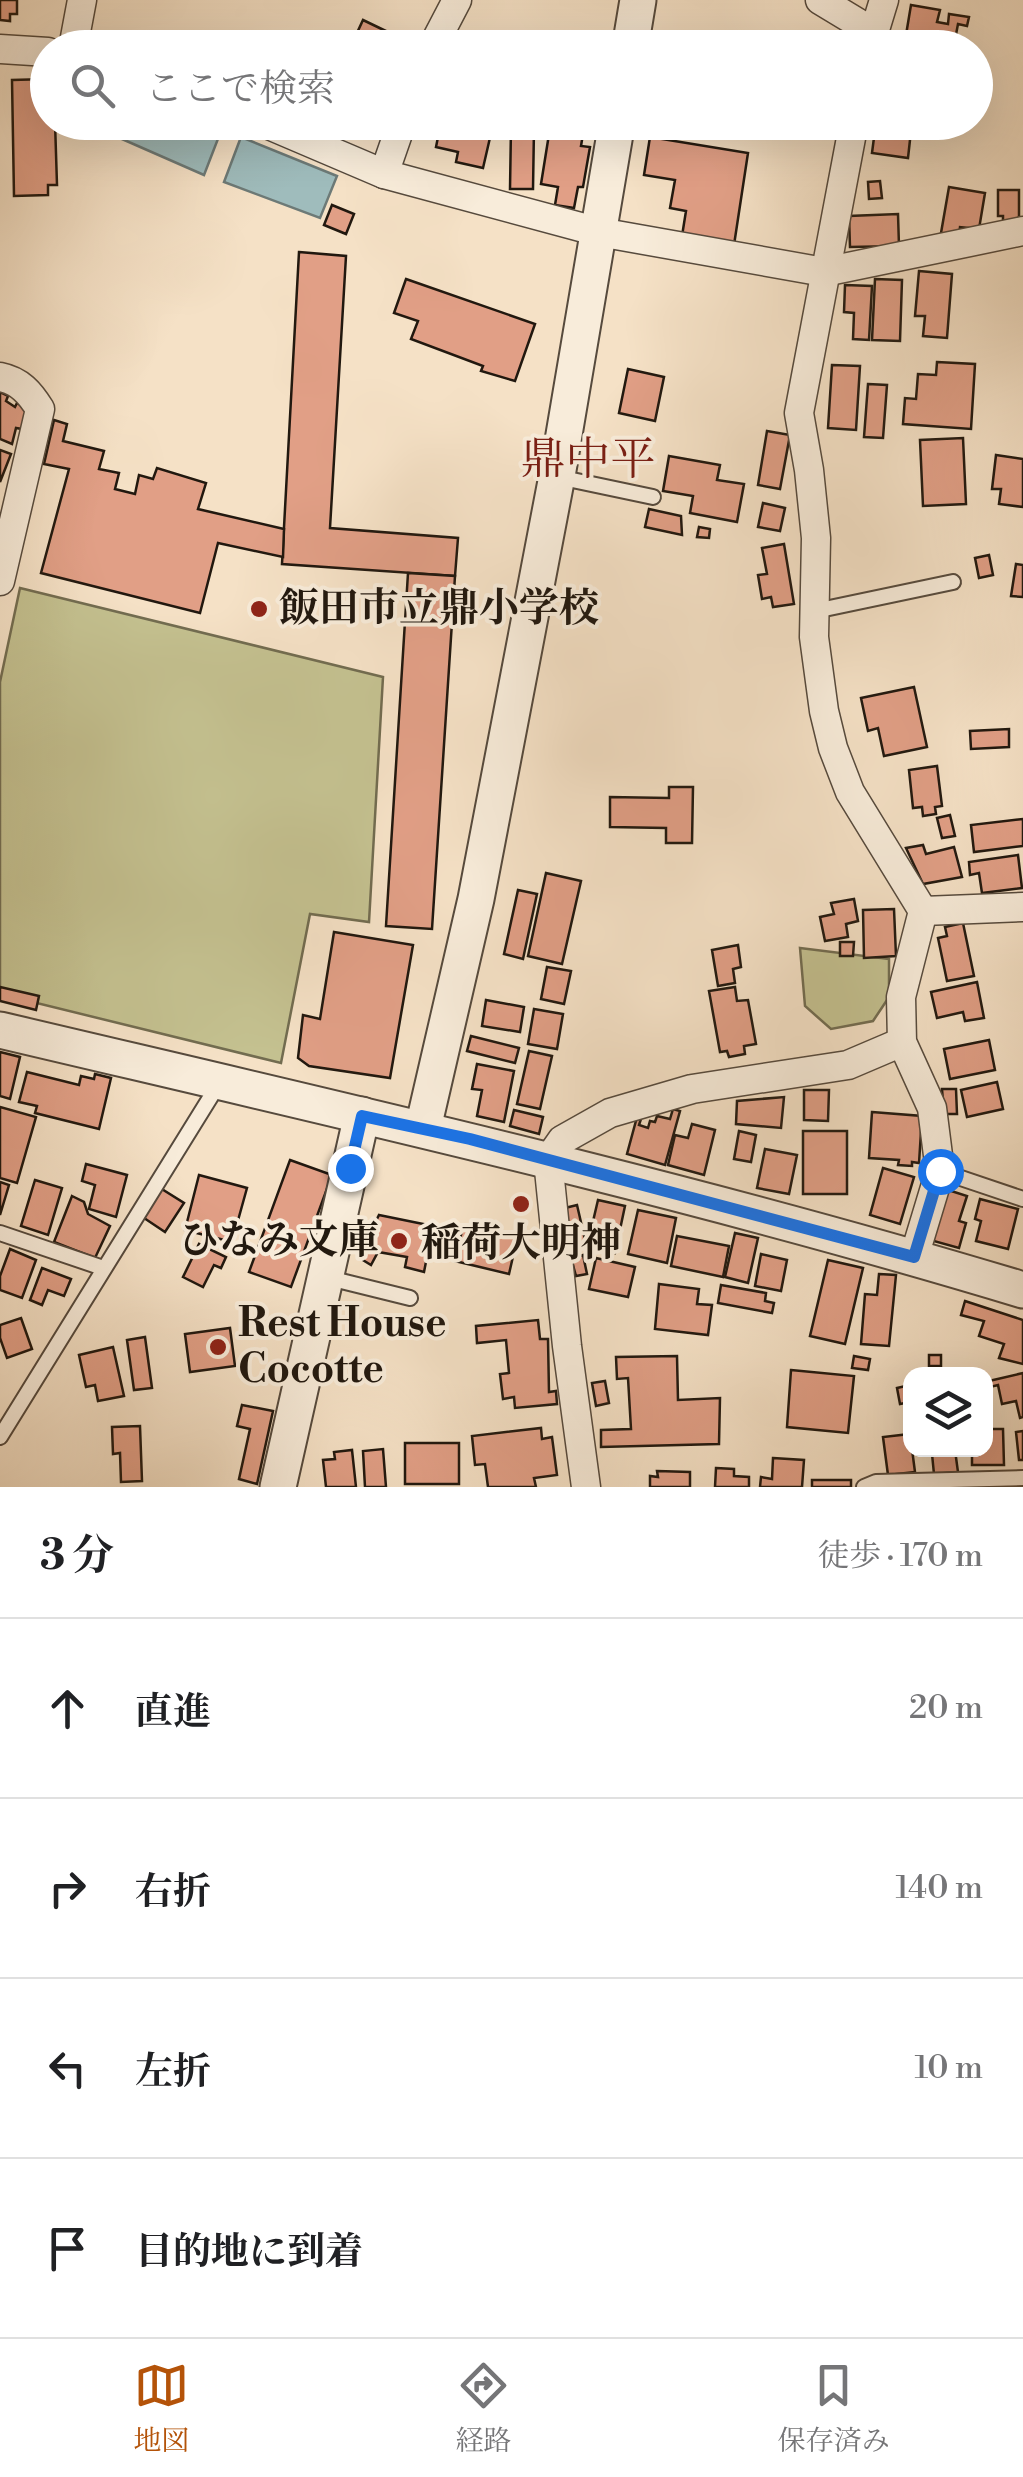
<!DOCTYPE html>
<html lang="ja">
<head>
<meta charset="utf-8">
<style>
  :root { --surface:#fff; --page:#f6f6f6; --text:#202124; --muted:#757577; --line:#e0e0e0; --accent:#b45309 }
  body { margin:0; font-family:"Libre Bodoni","Noto Serif JP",serif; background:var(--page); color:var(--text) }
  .controls { position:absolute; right:30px; bottom:30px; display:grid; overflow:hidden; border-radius:20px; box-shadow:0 10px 40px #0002 }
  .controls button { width:90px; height:90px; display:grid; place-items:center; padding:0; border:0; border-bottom:2px solid var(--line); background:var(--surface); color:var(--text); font:50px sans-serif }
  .stop { position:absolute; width:30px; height:30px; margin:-22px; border:8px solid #1a73e8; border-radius:50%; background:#fff }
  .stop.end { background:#1a73e8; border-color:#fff; box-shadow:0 2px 10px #0008 }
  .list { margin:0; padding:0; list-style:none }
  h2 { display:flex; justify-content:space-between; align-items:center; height:130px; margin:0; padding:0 40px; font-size:42px }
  h2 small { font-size:32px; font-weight:400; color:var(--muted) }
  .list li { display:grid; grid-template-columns:65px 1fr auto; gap:30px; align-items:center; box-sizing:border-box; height:180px; padding:0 40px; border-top:2px solid var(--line) }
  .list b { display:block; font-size:38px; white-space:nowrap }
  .list em { font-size:32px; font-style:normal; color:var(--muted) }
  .icon { flex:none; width:55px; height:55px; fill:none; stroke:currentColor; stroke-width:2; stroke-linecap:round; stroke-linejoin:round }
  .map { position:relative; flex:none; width:1023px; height:1487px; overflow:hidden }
  .search { position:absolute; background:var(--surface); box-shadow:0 10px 40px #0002; left:30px; right:30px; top:30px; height:110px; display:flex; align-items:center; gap:25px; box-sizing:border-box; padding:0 35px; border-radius:55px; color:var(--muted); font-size:38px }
  .sheet { height:850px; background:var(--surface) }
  nav { display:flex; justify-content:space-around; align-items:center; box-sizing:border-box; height:140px; border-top:2px solid var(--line); background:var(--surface); font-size:28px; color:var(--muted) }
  nav a { display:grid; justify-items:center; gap:5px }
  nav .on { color:var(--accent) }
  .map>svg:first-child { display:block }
</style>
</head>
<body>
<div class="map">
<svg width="1023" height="1487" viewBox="0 0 1023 1487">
  <rect width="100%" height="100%" fill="#f5e1c6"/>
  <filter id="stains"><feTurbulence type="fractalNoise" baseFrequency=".002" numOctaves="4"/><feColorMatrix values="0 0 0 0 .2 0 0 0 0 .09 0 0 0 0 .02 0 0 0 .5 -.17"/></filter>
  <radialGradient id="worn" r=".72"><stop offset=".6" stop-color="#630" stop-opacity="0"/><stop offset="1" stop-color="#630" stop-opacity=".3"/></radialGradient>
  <g fill="#c4c190" stroke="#726c50" stroke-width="2.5">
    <path d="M20 588 383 677 369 922 310 914 281 1063 0 994V682Z"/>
    <path d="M800 948 889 959V997L873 1021 831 1029 805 1006Z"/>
  </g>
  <g fill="#9fbcbc" stroke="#6d7a77" stroke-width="2.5">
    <path d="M110 122 201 123 221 131 204 175 106 132Z"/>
    <path d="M241 137 337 176 320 218 224 182Z"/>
  </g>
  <g fill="#e19f86" stroke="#21180f" stroke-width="2.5">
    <path d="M0 0H17V14H10V21L0 20Z"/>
    <path d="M911 5 940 10 937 22 948 24 949 14 969 17 967 26 958 24 954 45 963 48 898 45 900 34 906 35Z"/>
    <path d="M363 20 415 45 414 48H350Z"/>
    <path d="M48 79V122H55L57 185H48V195L14 196 12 80Z"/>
    <path d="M441 122H463L492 129 483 168 456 162 458 152 436 147Z"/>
    <path d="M876 122H912L908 158 872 153Z"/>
    <path d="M511 127 534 128 533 189H510Z"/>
    <path d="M550 128 583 134 581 146 590 147 583 187H578L574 208 555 205 558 187 541 184Z"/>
    <path d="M650 137 748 153 734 245 682 236 686 211 670 208 675 180 644 175Z"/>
    <path d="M880 181 882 198 869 199 868 182Z"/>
    <path d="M949 187 985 193 979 229 960 227 959 236 941 233Z"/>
    <path d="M998 190H1019V223H1003V216H998Z"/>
    <path d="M332 205 354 214 346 234 324 225Z"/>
    <path d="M898 214 899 246 850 247 849 216Z"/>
    <path d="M299 252 346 256 330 528 458 538 455 576 282 564Z"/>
    <path d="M919 271 952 274 947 338 923 336 925 316H915Z"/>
    <path d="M406 279 535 324 515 381 481 371 483 366 411 339 418 321 394 313Z"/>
    <path d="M875 279 902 280 900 341 872 340Z"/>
    <path d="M845 285 872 286 869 340 853 339 854 313 844 312Z"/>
    <path d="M937 362 975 364 971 429 903 424 905 398 916 399 918 374 936 375Z"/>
    <path d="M832 365 860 366 856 430 828 428Z"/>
    <path d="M628 369 664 377 655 421 619 413Z"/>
    <path d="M868 384 887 385 883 438 864 437Z"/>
    <path d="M0 392 8 396 6 401 15 407 17 403 28 409 22 429 16 428 12 444 0 439Z"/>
    <path d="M54 420 67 424 63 441 104 451 99 469 119 473 115 489 135 494 139 475 153 479 157 468 206 483 198 509 284 529 283 557 218 543 200 613 41 573 69 469 44 464Z"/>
    <path d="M767 431 790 435 780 489 758 485Z"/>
    <path d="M963 438 966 504 923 506 920 440Z"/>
    <path d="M0 450 11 454 0 482Z"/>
    <path d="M996 455 1023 459V507L999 504 1001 489H992Z"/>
    <path d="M669 456 720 465 717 480 744 484 737 522 690 513 693 496 663 491Z"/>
    <path d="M763 503 785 508 780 531 758 527Z"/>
    <path d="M649 509 681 516 682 535 645 527Z"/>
    <path d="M699 527 710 529 709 538 697 537Z"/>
    <path d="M784 544 794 604 773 607 771 597 762 599 758 575 767 574 762 548Z"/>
    <path d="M989 555 993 575 979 578 975 558Z"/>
    <path d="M1016 564 1023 565V597L1011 596Z"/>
    <path d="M408 573 455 576 432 929 386 926Z"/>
    <path d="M914 687 927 747 884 756 878 728 868 731 861 698Z"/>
    <path d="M1009 729V747L971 749 970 731Z"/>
    <path d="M937 766 942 806 935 807 936 814 923 816 922 807 913 808 909 770Z"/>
    <path d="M669 787H693L692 843H666V828L610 827V797L669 798Z"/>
    <path d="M950 815 955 836 942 838 937 818Z"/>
    <path d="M1023 819V846L974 852 971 825Z"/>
    <path d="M923 845 926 854 954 847 962 877 923 884 906 848Z"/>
    <path d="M1018 855 1022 888 982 893 979 873 970 875 969 862Z"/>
    <path d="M546 873 581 881 562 964 528 956Z"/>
    <path d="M518 890 537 894 523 959 504 954Z"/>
    <path d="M854 899 858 921 846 924 848 937 825 941 820 917 834 914 831 903Z"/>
    <path d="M894 909 896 956 864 958 863 910Z"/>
    <path d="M963 923 974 976 947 981 938 938 947 936 945 927Z"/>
    <path d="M334 932 413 945 390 1078 309 1066 298 1058 303 1015 320 1019Z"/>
    <path d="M840 942H854L853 956H840Z"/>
    <path d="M738 945 741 967 733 969 735 983 718 986 712 950Z"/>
    <path d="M547 967 571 971 564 1004 541 999Z"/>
    <path d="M977 982 984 1018 965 1021 963 1012 937 1018 931 992Z"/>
    <path d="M0 987 39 996 36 1010 0 1001Z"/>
    <path d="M735 987 737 1001 748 1000 756 1044 744 1046 745 1054 729 1057 727 1051 720 1052 709 991Z"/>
    <path d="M486 1000 524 1007 520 1032 482 1026Z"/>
    <path d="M534 1009 563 1014 557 1049 528 1044Z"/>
    <path d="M471 1036 519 1048 515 1063 467 1051Z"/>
    <path d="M989 1040 995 1070 950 1079 944 1049Z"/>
    <path d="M529 1051 552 1056 540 1109 517 1104Z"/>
    <path d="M0 1052 20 1057 10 1099 0 1096Z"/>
    <path d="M477 1064 514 1071 504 1122 477 1116 482 1090 472 1089Z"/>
    <path d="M27 1072 79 1085 81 1076 94 1079 95 1074 111 1078 99 1129 35 1113 37 1106 19 1102Z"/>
    <path d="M997 1082 1003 1109 967 1117 961 1090Z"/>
    <path d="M942 1089H956L957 1114H944Z"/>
    <path d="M804 1090H829L828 1121 804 1120Z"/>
    <path d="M784 1097 781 1128 736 1124 737 1101Z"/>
    <path d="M0 1107 36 1117 17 1183 0 1178Z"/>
    <path d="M673 1109 680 1111 665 1165 627 1154 637 1117 641 1119 639 1125 648 1128 650 1121 655 1122 657 1116 670 1119Z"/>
    <path d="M514 1110 543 1117 539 1134 510 1126Z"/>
    <path d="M872 1112 922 1116 919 1163 912 1162V1166L898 1165 899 1160 869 1158Z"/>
    <path d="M692 1124 715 1130 704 1175 668 1165 675 1135 688 1138Z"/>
    <path d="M739 1131 756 1135 751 1162 734 1159Z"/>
    <rect x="803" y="1131" width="44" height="63"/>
    <path d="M765 1149 797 1155 789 1194 757 1188Z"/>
    <path d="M290 1160 332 1175 291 1287 249 1272Z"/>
    <path d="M86 1164 127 1175 116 1217 89 1209 95 1185 82 1181Z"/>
    <path d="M883 1168 914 1177 900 1224 870 1215Z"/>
    <path d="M199 1175 247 1188 232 1242 185 1230Z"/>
    <path d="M35 1180 62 1188 48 1235 21 1226Z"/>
    <path d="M0 1182 9 1185 0 1215Z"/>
    <path d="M157 1186 184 1203 165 1232 138 1214Z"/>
    <path d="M945 1189 967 1196 959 1221 966 1223 959 1248 930 1240Z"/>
    <path d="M72 1196 84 1202 88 1214 110 1226 95 1258 54 1242Z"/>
    <path d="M980 1199 1018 1209 1008 1249 976 1241 981 1221 975 1219Z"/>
    <path d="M598 1200 625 1206 615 1253 587 1247Z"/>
    <path d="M577 1205 586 1244 573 1246 565 1208Z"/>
    <path d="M638 1210 676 1218 667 1263 628 1254Z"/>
    <path d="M379 1215 433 1226 424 1272 405 1267 407 1257 378 1252 371 1265 358 1257Z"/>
    <path d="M463 1226 517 1239 509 1274 455 1261Z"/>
    <path d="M735 1233 758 1238 748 1283 725 1277Z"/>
    <path d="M677 1236 729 1246 723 1277 671 1266Z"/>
    <path d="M199 1244 226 1257 221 1268 214 1265 203 1287 183 1277Z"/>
    <path d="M10 1249 36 1260 22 1298 0 1290V1276Z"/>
    <path d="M761 1254 787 1260 781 1291 755 1286Z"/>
    <path d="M583 1255 587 1274 576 1276 571 1258Z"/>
    <path d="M596 1258 635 1267 628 1297 589 1289Z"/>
    <path d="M828 1260 863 1268 845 1344 810 1336Z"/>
    <path d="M42 1268 71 1279 64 1296 48 1290 42 1305 30 1300Z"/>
    <path d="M879 1274 896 1275 889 1346 861 1344 865 1294 877 1295Z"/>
    <path d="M659 1284 699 1289 697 1304 712 1305 708 1335 655 1329Z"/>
    <path d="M721 1285 766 1293 765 1301 774 1303 772 1313 718 1303Z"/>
    <path d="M965 1301 1023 1320V1364L999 1358 1004 1344 979 1336 984 1321 961 1315Z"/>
    <path d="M21 1318 32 1349 7 1358 0 1338V1325Z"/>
    <path d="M538 1320 540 1339H548L549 1392 556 1391 557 1404 515 1408 514 1397 503 1399 500 1374 509 1373 506 1340 477 1343 476 1326Z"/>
    <path d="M230 1328 235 1366 190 1372 185 1334Z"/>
    <path d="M145 1337 152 1388 134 1390 127 1340Z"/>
    <path d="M113 1347 124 1396 98 1401 95 1385 86 1387 79 1355Z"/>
    <rect x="929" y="1355" width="12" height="11"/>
    <path d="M677 1356 678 1400 720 1398 719 1444 601 1447V1430L631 1429 628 1378 617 1379 616 1357Z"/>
    <path d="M854 1356 870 1359 868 1370 852 1368Z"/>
    <path d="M791 1370 854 1376 848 1433 787 1427Z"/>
    <path d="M1023 1373V1417L1020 1418 1016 1401 1002 1404 998 1385 990 1387 989 1381Z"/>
    <path d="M605 1381 609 1403 596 1406 592 1383Z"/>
    <path d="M910 1385V1430L905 1403 900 1404 897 1388Z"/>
    <path d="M242 1405 273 1411 257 1484 239 1479 250 1429 237 1426Z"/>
    <path d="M140 1426 142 1481 121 1482 120 1453 113 1454 112 1427Z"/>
    <path d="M541 1428 542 1439 552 1437 557 1475 534 1478 536 1487H488L485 1464 475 1465 472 1436Z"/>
    <path d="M986 1429H1003L1004 1465H972V1450H986Z"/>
    <path d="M1023 1431V1460H1019L1016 1432Z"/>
    <path d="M910 1434 915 1472 888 1475 883 1437Z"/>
    <rect x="405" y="1443" width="54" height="41"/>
    <path d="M383 1449 386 1487H365L363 1451Z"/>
    <path d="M352 1450 356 1487H326L323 1460 335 1459 334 1452Z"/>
    <path d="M920 1450H955L958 1472 934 1474 932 1454 921 1455Z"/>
    <path d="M773 1458 804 1460 802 1487H760L761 1477 772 1479Z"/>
    <path d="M716 1468 734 1469V1476L749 1477V1487H715Z"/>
    <path d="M657 1471 690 1472V1487H650V1476L658 1477Z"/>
    <rect x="812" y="1480" width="39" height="7"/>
  </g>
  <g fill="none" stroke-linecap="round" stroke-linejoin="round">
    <g stroke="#564a3d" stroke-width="18">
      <g id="service">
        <path d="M558 477 653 497"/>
        <path d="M815 611 953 582"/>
        <path d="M940 1171 1023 1199"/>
        <path d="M0 1233 103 1268"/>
        <path d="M325 1277 410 1298"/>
        <path d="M0 1437 218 1085"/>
        <path d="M864 1487 876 1482 1023 1478"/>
      </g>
    </g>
    <g stroke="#564a3d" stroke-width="31">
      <g id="minor">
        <path d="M820 0 873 32"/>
        <path d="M870 46 884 0"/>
        <path d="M73 48 82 0"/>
        <path d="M432 48 457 0"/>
        <path d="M0 49 48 52"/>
        <path d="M262 122 384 174 599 232 824 272 1023 231"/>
        <path d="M854 122 799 413 809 470 816 538 814 637 824 711 833 748 850 792 923 911 901 997 902 1042 932 1108 940 1171 914 1257"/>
        <path d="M384 174 402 122"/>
        <path d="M0 377C20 381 30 393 40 409L0 581"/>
        <path d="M923 911 1023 907"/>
        <path d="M586 1487 567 1346 548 1160 562 1140 610 1113 692 1089 848 1065 902 1042"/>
      </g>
    </g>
    <g stroke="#564a3d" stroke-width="39">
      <g id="tertiary">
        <path d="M630 48 638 0"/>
        <path d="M0 1030C343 1111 686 1188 1023 1290"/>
        <path d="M423 1128 476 899 557 476 617 122"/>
        <path d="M278 1487 362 1115"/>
      </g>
    </g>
    <use href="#service" stroke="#f8ecda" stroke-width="14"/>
    <use href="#minor" stroke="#f8ecda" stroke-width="28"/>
    <use href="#tertiary" stroke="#f8ecda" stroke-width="35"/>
  </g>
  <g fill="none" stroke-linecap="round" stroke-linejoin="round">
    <path stroke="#1a73e8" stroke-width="12" d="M350 1168 362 1116 470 1139 914 1257 940 1171"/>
  </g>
  <g fill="#8f2418" stroke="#f8ecda" stroke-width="4">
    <circle cx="259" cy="609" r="10"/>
    <circle cx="521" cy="1204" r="10"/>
    <circle cx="399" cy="1241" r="10"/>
    <circle cx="218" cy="1347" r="10"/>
  </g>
  <g text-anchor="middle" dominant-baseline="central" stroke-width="8" stroke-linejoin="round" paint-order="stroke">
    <g font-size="40" font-weight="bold" fill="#21180f" stroke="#f8ecda" text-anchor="start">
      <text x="279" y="609">飯田市立鼎小学校</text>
      <text x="379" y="1241" text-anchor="end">ひなみ文庫</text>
      <text x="521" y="1244" text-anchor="middle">稲荷大明神</text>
      <text x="238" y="1324">Rest House<tspan x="238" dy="46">Cocotte</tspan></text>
    </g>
    <g font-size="45" fill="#7a1f14" stroke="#f8ecda">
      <text x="588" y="460">鼎中平</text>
    </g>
  </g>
  <rect width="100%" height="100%" filter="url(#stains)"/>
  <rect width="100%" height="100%" fill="url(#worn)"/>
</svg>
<div class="controls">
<button><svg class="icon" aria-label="layers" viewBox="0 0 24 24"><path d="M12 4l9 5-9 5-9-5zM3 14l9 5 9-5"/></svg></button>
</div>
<div class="stop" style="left:940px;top:1171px"></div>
<div class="stop end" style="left:350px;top:1168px"></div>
<div class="search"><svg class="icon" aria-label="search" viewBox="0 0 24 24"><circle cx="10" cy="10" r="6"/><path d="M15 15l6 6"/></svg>ここで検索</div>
</div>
<section class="sheet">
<h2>3 分<small>徒歩 · 170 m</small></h2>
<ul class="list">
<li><svg class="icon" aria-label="ahead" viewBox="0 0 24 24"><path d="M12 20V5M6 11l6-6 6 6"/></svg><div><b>直進</b></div><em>20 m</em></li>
<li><svg class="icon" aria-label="right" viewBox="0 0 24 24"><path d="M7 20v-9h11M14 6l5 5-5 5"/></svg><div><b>右折</b></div><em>140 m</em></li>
<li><svg class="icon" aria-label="left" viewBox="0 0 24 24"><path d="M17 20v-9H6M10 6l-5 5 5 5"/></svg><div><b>左折</b></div><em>10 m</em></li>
<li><svg class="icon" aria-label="arrive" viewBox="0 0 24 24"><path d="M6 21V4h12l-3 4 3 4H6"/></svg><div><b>目的地に到着</b></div></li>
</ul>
</section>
<nav>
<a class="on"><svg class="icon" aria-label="map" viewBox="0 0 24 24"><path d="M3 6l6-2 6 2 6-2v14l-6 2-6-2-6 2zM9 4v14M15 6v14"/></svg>地図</a>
<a><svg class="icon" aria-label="directions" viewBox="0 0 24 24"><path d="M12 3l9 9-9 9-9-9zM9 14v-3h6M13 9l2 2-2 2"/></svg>経路</a>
<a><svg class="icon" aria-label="saved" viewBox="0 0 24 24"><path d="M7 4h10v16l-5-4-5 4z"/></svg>保存済み</a>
</nav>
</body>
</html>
